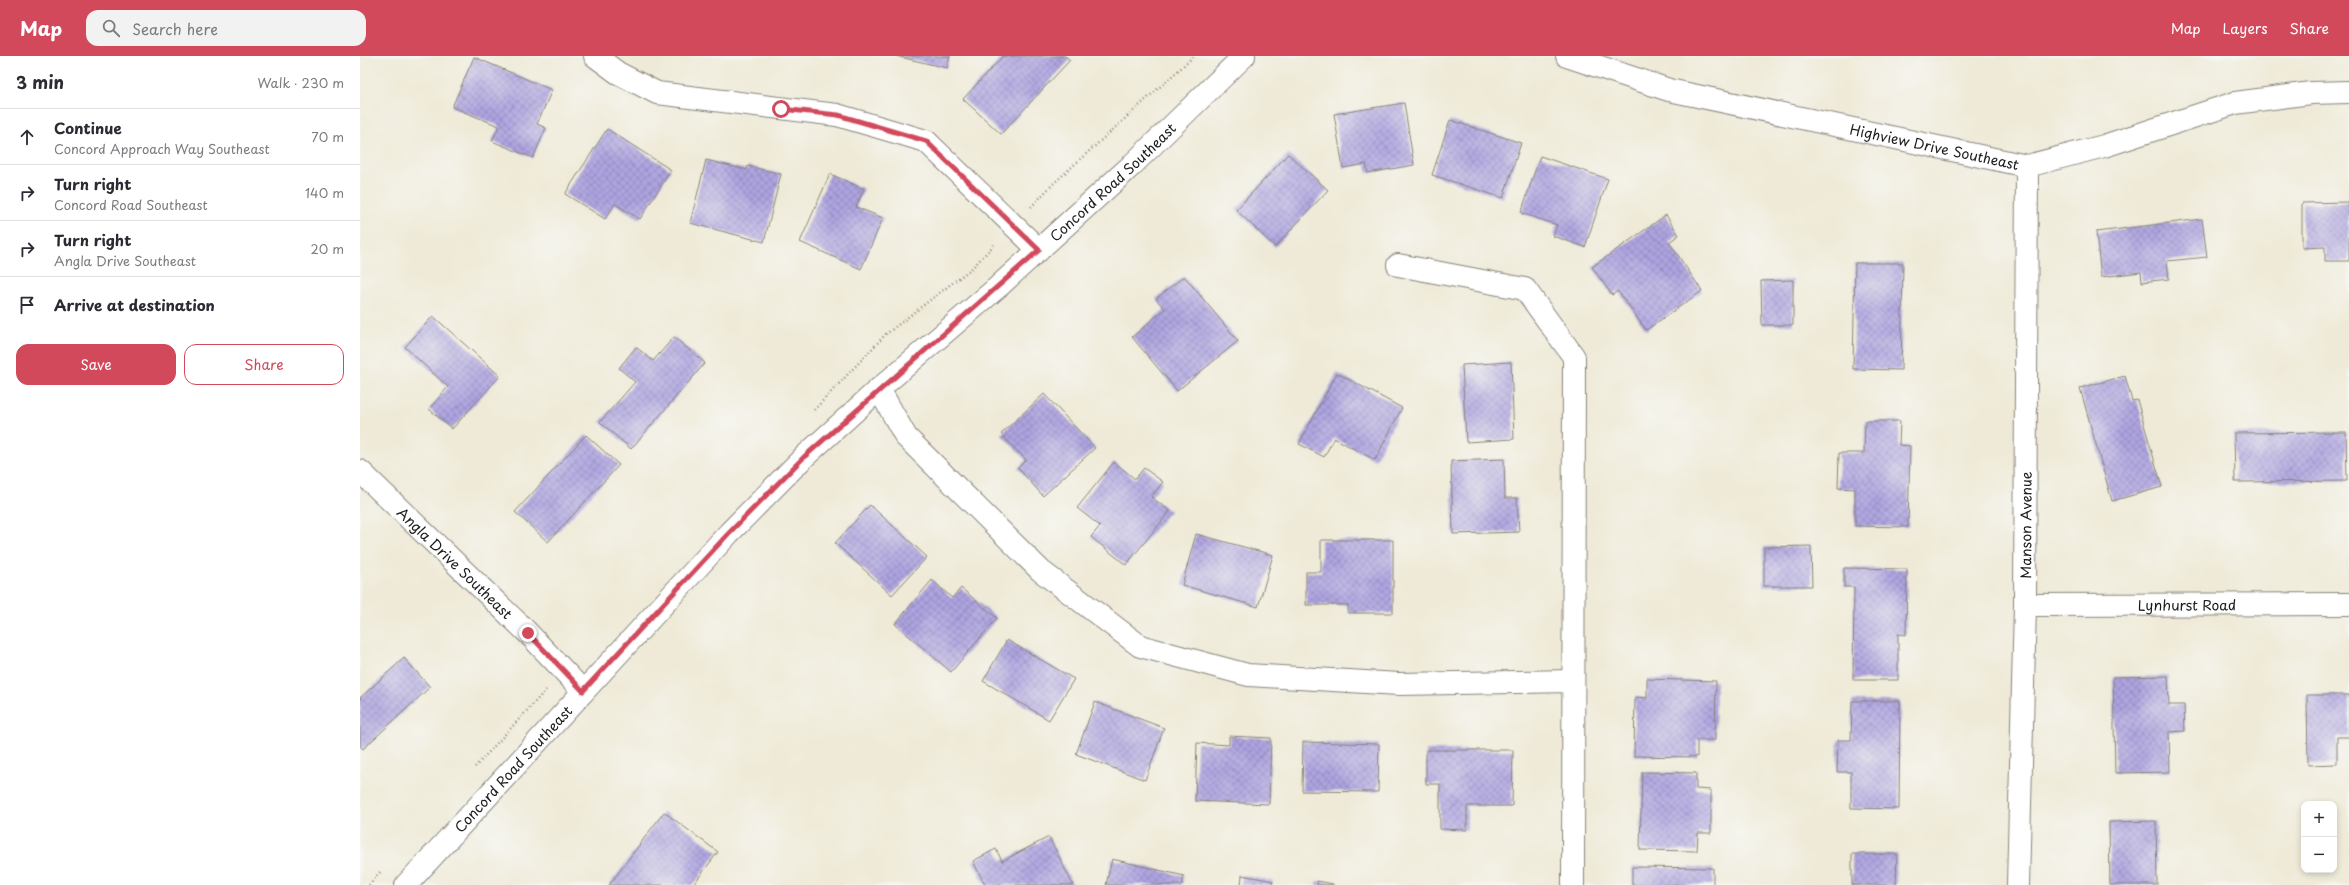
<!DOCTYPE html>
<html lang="en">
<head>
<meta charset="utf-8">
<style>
  :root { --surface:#fff; --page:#f2f2f3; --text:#2b2b33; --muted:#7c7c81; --line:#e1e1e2; --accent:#d1495b }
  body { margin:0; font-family:"Playpen Sans",sans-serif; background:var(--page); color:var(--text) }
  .controls { position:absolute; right:12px; bottom:12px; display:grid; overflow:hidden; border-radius:8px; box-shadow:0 2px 6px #0003 }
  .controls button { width:36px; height:36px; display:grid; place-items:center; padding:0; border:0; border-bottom:1px solid var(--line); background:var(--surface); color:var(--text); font:20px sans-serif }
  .stop { position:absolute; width:12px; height:12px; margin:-9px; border:3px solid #d1495b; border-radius:50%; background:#fff }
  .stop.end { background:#d1495b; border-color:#fff; box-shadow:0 1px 4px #0008 }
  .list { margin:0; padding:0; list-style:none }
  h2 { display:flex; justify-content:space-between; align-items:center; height:52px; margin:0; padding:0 16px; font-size:17px }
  h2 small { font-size:13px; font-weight:400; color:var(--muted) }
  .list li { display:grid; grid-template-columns:26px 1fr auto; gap:12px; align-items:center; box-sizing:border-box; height:56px; padding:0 16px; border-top:1px solid var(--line) }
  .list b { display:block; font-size:15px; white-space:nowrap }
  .list p { margin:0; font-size:13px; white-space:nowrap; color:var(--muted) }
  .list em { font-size:13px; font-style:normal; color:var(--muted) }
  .actions { display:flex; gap:8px; padding:12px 16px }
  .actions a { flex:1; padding:9px 0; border:1px solid var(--accent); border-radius:12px; text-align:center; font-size:14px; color:var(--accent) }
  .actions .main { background:var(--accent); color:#fff }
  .icon { flex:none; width:22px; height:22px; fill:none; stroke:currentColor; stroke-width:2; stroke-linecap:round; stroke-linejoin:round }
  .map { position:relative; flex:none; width:1989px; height:829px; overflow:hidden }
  header { display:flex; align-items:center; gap:24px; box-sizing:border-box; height:56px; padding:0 20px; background:var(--accent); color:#fff }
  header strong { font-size:19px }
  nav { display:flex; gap:22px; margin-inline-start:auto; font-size:14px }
  .search { width:280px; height:36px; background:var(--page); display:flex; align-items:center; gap:10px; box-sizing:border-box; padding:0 14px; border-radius:12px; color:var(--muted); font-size:15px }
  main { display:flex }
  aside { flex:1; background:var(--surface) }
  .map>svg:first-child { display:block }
</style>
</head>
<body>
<header>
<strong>Map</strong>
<div class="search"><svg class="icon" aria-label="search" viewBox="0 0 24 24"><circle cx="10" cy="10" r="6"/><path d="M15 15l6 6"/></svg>Search here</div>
<nav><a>Map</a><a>Layers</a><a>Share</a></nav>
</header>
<main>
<aside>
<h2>3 min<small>Walk · 230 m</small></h2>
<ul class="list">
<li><svg class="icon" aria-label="ahead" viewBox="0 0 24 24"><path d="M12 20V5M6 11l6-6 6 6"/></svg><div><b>Continue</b><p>Concord Approach Way Southeast</p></div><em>70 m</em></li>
<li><svg class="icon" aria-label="right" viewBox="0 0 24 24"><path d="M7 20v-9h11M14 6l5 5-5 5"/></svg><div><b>Turn right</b><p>Concord Road Southeast</p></div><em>140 m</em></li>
<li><svg class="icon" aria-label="right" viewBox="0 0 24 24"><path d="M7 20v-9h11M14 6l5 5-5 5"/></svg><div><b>Turn right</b><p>Angla Drive Southeast</p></div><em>20 m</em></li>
<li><svg class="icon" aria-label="arrive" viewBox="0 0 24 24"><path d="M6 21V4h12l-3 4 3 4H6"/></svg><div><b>Arrive at destination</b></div></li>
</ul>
<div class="actions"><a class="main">Save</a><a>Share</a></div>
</aside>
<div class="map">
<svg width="1989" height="829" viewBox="0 0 1989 829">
  <defs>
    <pattern id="building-cross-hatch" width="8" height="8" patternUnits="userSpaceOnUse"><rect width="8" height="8" fill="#aea4e1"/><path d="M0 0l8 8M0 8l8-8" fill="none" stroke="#8d85b6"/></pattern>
  </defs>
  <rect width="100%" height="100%" fill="#f6f6f2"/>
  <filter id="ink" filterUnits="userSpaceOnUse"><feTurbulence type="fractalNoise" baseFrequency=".025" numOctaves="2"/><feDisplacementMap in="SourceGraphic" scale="8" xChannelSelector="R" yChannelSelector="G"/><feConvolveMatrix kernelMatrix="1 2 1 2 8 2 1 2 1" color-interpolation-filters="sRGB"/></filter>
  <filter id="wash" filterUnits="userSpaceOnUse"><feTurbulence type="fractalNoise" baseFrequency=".012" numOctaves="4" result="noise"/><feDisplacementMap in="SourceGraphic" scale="16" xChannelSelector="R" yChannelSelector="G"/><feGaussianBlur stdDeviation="0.9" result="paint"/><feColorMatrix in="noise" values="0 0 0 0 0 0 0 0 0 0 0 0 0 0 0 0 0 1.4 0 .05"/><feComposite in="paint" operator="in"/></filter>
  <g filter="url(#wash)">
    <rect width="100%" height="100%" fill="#efead7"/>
    <g id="blocks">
      <g fill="url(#building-cross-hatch)">
        <path d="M536 0H590L587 12Z"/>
        <path d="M643 0H705L710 4 641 78 603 43Z"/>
        <path d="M114 1 192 34 177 68 186 72 173 102 132 85 139 70 92 51Z"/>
        <path d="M1044 47 1054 109 1008 117 1006 108 983 112 974 58Z"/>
        <path d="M1090 64 1161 87 1143 142 1072 119Z"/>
        <path d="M247 73 311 114 280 163 255 148 245 163 205 138Z"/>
        <path d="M928 98 968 134 915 191 876 154Z"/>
        <path d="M1180 100 1248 123 1225 191 1193 180 1197 169 1161 157Z"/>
        <path d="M346 104 387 114 388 110 421 118 404 186 330 167Z"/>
        <path d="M470 118 504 133 496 151 523 162 501 213 440 186Z"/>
        <path d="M1989 146V205H1965V191L1942 192V147Z"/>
        <path d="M1306 159 1319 179 1309 186 1342 235 1286 274 1258 235 1252 239 1232 211Z"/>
        <path d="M1842 163 1847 201 1807 205 1809 223 1782 226 1781 216 1741 221 1736 176Z"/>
        <path d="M1495 207H1543L1541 314 1493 313Z"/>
        <path d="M824 220 878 285 817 335 772 281 805 253 796 243Z"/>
        <path d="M1433 224V269H1402L1401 225Z"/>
        <path d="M73 260 140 320 92 373 69 353 88 331 45 291Z"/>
        <path d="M314 281 345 307 271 393 240 366 275 326 259 312 276 291 293 305Z"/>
        <path d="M1151 306 1154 383 1106 386 1102 309Z"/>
        <path d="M977 317 1042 352 1015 404 974 382 964 401 939 388Z"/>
        <path d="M1765 320 1772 345 1777 344 1802 431 1752 445 1720 332Z"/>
        <path d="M684 338 735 392 683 440 658 412 666 404 641 378Z"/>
        <path d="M1505 365H1540L1539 389 1550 390 1548 471 1495 470V433L1478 432 1479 397H1504Z"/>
        <path d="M1986 376 1987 425 1875 426 1874 377Z"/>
        <path d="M226 379 259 409 188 486 155 456Z"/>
        <path d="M1144 403 1145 442H1157L1159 476 1093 478 1091 405Z"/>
        <path d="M754 406 775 423 784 412 803 426 791 441 810 455 766 509 731 481 740 470 717 452Z"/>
        <path d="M510 449 567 501 532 539 475 487Z"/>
        <path d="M836 478 913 499 898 551 822 529Z"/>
        <path d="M961 484H1033V557H988V549H946V516H961Z"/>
        <path d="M1451 490 1452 530H1404V491Z"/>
        <path d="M1484 512 1547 513 1546 579 1538 578V624H1493L1494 531H1484Z"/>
        <path d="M572 524 592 542 601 532 637 562 591 616 535 568Z"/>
        <path d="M647 584 714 623 689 664 623 625Z"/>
        <path d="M44 602 70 631 3 693 0 690V642Z"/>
        <path d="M1808 620 1809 649H1824L1825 675 1809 676 1810 716 1755 717 1753 621Z"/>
        <path d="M1287 623 1356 625 1355 684H1337V701L1274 700 1275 641 1287 642Z"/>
        <path d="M1947 639H1989V681H1977V708L1948 709Z"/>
        <path d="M1492 645H1540L1539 753 1491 752V716H1477L1478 684H1491Z"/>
        <path d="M735 646 804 672 785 724 716 698Z"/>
        <path d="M869 680 911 682 909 748 835 745 837 687 869 689Z"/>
        <path d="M943 686 1019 688 1018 736 942 735Z"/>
        <path d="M1066 694H1153L1152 750H1107V774L1080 773V728H1066Z"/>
        <path d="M1282 716 1336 717V733L1351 734V777H1338L1337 795 1280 794Z"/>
        <path d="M304 756 358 796 333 829H249Z"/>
        <path d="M1796 765 1797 829H1750L1749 766Z"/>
        <path d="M689 781 713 829H625L613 805 636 793 642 805Z"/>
        <path d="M1492 798H1537L1536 829H1492Z"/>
        <path d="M752 803 824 820 822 829H746Z"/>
        <path d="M1272 811 1353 812V829H1272Z"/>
        <path d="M882 819 913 825 912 829H881Z"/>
        <path d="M957 825 973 828V829H957Z"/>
      </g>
    </g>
  </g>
  <g filter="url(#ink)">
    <use href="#blocks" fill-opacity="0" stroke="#86837a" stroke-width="1"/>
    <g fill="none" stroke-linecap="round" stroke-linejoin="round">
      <g stroke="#86837a" stroke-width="24">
        <g id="minor">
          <path d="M235 0 258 17 297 37 477 59 566 85 679 194"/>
          <path id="s1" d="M1207 0 1309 34 1667 110 1744 90 1875 47 1951 37 1989 36"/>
          <path d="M1038 209 1165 233 1214 301 1213 829"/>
          <path d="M519 333 546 381 681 515 780 590 888 619 1039 628 1213 625"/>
          <path id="s2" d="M0 415 168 577 223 635"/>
          <path id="s3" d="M1665 549 1989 548"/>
          <path id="s4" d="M46 829 369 477 444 401 519 333 639 230 772 109 884 0"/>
          <path id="s5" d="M1658 829 1665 549 1667 110"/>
        </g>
      </g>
      <g stroke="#86837a" stroke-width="2.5" stroke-dasharray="1 3" stroke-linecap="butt">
        <path d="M671 151 693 128 834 0"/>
        <path d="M454 354 526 278 612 212 635 188"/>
        <path d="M115 711 186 634"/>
        <path d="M9 829 22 814"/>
      </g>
      <use href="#minor" stroke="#fff" stroke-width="22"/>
    </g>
  </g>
  <g fill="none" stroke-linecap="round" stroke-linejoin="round" filter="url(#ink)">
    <path stroke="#d1495b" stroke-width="5" d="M168 577 223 635 369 477 444 401 679 194 566 85 478 59 421 53"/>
  </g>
  <g text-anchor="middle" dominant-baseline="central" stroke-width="3.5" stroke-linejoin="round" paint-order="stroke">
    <g font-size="14" fill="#1c1c1c" stroke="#f6f6f2">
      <text stroke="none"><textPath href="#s1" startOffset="379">Highview Drive Southeast</textPath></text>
      <text stroke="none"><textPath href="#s4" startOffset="998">Concord Road Southeast</textPath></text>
      <text stroke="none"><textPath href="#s5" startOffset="360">Manson Avenue</textPath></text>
      <text stroke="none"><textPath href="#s2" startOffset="132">Angla Drive Southeast</textPath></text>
      <text stroke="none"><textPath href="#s3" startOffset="162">Lynhurst Road</textPath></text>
      <text stroke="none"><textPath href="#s4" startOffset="158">Concord Road Southeast</textPath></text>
    </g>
  </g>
</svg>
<div class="controls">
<button>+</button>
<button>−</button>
</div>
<div class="stop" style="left:421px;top:53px"></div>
<div class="stop end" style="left:168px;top:577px"></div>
</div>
</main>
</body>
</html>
